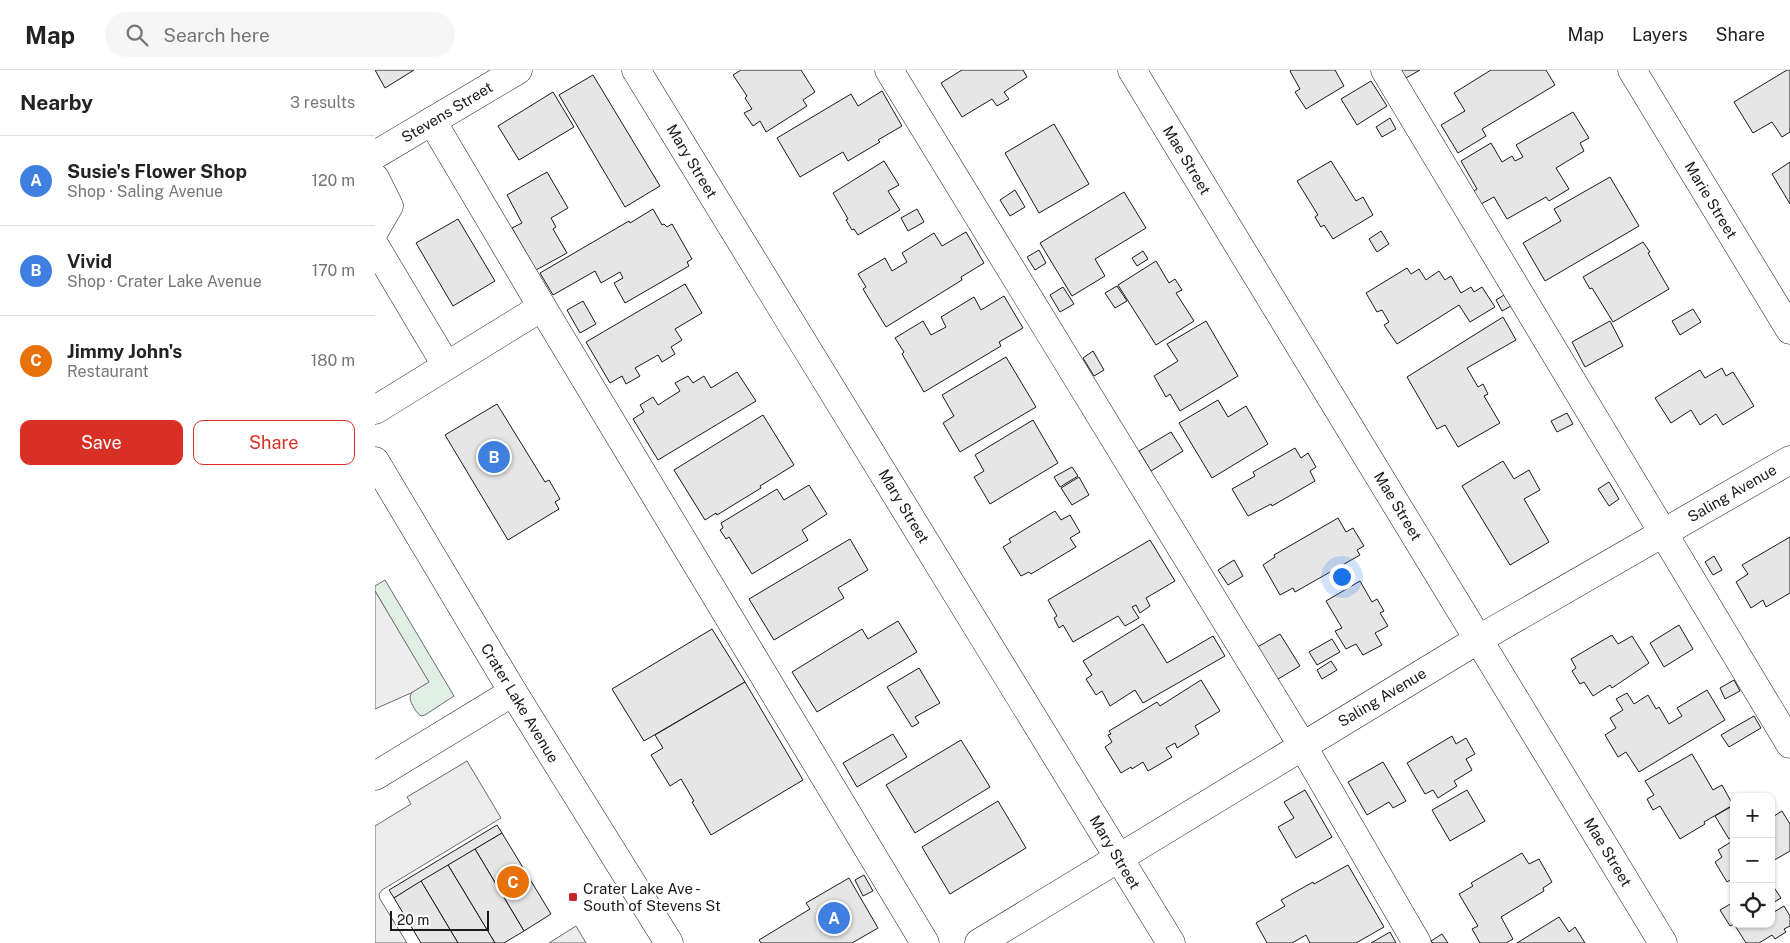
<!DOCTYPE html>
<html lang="en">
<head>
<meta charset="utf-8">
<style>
  :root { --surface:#fff; --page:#f6f6f6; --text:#222; --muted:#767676; --line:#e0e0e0; --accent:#d93025 }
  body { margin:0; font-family:"Public Sans",sans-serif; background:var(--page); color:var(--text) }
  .controls { position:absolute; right:15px; bottom:15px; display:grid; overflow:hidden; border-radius:10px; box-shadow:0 1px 4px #0004 }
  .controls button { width:45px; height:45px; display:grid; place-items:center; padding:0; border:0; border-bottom:1px solid var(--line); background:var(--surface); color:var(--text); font:25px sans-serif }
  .scale { position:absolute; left:15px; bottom:12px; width:99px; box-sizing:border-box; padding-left:5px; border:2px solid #1a1a1a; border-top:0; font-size:14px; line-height:18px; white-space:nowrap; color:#1a1a1a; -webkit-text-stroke:4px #fff; paint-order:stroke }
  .you { position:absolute; left:966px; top:506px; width:18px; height:18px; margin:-12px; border:4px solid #fff; border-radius:50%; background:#1a73e8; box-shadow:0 0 0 8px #1a73e833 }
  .badge { display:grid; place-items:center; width:32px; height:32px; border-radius:50%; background:var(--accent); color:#fff; font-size:16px; font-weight:700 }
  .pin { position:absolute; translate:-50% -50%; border:2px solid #fff; box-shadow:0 1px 5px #0006 }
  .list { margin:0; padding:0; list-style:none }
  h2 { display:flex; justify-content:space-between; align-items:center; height:65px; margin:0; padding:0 20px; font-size:21px }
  h2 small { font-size:16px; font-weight:400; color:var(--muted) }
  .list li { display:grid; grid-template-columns:32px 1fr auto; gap:15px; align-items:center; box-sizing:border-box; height:90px; padding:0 20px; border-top:1px solid var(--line) }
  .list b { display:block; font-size:19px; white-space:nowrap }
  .list p { margin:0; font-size:16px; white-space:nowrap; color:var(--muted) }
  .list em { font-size:16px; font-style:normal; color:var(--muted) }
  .actions { display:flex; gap:10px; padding:15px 20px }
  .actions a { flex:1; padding:11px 0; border:1px solid var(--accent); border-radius:10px; text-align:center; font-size:18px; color:var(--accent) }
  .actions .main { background:var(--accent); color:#fff }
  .icon { flex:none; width:28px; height:28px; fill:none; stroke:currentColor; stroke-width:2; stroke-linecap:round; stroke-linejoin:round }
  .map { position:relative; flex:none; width:1415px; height:873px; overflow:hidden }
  header { display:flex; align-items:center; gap:30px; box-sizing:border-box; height:70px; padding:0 25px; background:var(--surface); border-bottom:1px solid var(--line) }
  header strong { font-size:24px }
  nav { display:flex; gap:28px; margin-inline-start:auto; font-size:18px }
  .search { width:350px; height:45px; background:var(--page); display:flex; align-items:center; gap:12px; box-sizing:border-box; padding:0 18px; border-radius:28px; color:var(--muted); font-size:19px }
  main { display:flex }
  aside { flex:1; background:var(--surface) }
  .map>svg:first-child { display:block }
</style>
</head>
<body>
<header>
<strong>Map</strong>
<div class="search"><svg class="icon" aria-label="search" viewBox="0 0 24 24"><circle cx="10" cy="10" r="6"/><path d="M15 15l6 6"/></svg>Search here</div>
<nav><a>Map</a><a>Layers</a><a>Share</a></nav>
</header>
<main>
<aside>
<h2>Nearby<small>3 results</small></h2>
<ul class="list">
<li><span class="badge" style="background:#3f7fe0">A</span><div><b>Susie's Flower Shop</b><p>Shop · Saling Avenue</p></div><em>120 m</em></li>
<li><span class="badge" style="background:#3f7fe0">B</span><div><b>Vivid</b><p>Shop · Crater Lake Avenue</p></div><em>170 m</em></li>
<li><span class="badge" style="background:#e8710a">C</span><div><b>Jimmy John's</b><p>Restaurant</p></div><em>180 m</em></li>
</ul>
<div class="actions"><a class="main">Save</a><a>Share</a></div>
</aside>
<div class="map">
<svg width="1415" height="873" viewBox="0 0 1415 873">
  <rect width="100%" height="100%" fill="#fff"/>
  <path fill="#e0efe3" stroke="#6a6a6a" d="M10 510 79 626 50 645 46 646C42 643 40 640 38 636 29 621 43 619 53 612L0 521V516Z"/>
  <g fill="#ededed" stroke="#6a6a6a">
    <path d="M0 521 54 612 36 623 0 639Z"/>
    <path d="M92 691 126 748 7 820 4 824 5 829 32 873H0V756L36 734 32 727Z"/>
    <path d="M201 856 211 873H174Z"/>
  </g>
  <g fill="#e6e6e6" stroke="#1a1a1a">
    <path d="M0 0H39L10 18Z"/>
    <path d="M366 0H426L440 22 428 30 432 36 391 62 385 51 378 56 369 43 377 39 370 28 372 26 358 5Z"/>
    <path d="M587 0H648L652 7 629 22 634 29 622 36 617 29 587 47 566 13Z"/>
    <path d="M916 0H960L969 16 931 39 920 22 925 19 915 1Z"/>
    <path d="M1026 0H1045L1031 8Z"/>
    <path d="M1116 0H1171L1180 15 1107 59 1111 66 1083 83 1066 55 1090 41 1079 23Z"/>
    <path d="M1412 0H1415V62L1407 67 1397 52 1378 63 1359 32Z"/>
    <path d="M218 5 285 116 250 137 184 25Z"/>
    <path d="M996 11 1012 36 982 55 966 29Z"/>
    <path d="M507 21 527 56 503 70 505 72 473 91 468 82 425 107 402 68 476 24 483 36Z"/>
    <path d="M178 22 199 57 144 90 123 56Z"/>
    <path d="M1198 42 1214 68 1205 73 1209 81 1181 98 1194 119 1174 131 1171 127 1132 149 1119 127 1104 135 1097 122 1102 119 1086 91 1116 73 1127 92 1137 86 1140 91 1148 87 1141 75Z"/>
    <path d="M1015 48 1021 59 1007 67 1001 57Z"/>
    <path d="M679 54 714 114 664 143 630 83Z"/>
    <path d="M509 91 524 115 513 121 525 140 483 165 479 159 477 160 471 150 473 149 458 123Z"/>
    <path d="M956 91 981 131 988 127 998 145 958 169 949 155 946 157 940 147 943 145 922 111Z"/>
    <path d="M1415 92V134L1397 104Z"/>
    <path d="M172 102 193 138 176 148 181 157 178 159 192 183 161 200 137 158 147 153 132 125Z"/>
    <path d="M1235 107 1264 156 1170 211 1148 173 1186 151 1179 139Z"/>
    <path d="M640 120 650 137 635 146 625 130Z"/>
    <path d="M749 122 771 158 720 189 730 206 697 226 665 173Z"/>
    <path d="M278 139 287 155 289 154 292 157 297 154 317 189 312 192 314 196 250 233 239 213 248 208 245 202 226 213 220 201 178 225 165 203 254 151 255 153Z"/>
    <path d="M542 139 549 152 533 161 526 148Z"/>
    <path d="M83 149 120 211 78 236 41 173Z"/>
    <path d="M1006 161 1014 174 1002 182 994 169Z"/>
    <path d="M591 162 609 193 586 207 587 210 511 257 488 219 491 217 483 204 510 188 517 201 532 192 527 183 559 163 567 176Z"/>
    <path d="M1268 172 1275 182 1273 183 1294 219 1238 252 1217 218 1215 219 1208 207Z"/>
    <path d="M664 180 671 193 660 200 652 187Z"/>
    <path d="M768 181 773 189 762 196 757 188Z"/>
    <path d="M781 191 794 213 800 209 807 220 801 223 819 251 781 275 743 215Z"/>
    <path d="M1032 198 1036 204 1044 199 1051 210 1064 201 1070 210 1076 206 1086 223 1096 217 1099 222 1107 217 1120 237 1095 252 1084 235 1022 274 1009 255 1014 252 1007 240 1002 242 991 223Z"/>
    <path d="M310 214 327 243 300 259 307 270 296 277 300 284 287 292 283 285 260 298 265 306 251 314 247 306 235 313 211 272Z"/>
    <path d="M742 216 752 231 740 238 730 223Z"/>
    <path d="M688 217 699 234 685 242 675 225Z"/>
    <path d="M1129 225 1136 236 1127 241 1121 230Z"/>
    <path d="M629 226 648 258 624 272 626 276 549 322 527 284 529 282 520 268 548 251 556 265 571 257 566 247 599 227 606 240Z"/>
    <path d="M208 231 221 254 205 263 192 240Z"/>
    <path d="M1318 239 1326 252 1305 265 1297 251Z"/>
    <path d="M1128 247 1141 270 1092 298 1103 317 1108 314 1113 324 1109 326 1125 353 1083 377 1070 355 1062 359 1032 307Z"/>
    <path d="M831 251 863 306 805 341 795 324 791 327 779 306 803 291 792 274Z"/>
    <path d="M1235 251 1248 276 1210 297 1197 272Z"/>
    <path d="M718 281 729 300 719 306 708 288Z"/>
    <path d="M631 287 661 337 585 382 568 353 579 346 567 325Z"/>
    <path d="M1347 298 1351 306 1358 302 1379 336 1348 355 1341 344 1325 355 1316 340 1296 353 1280 328 1325 300 1330 308Z"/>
    <path d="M362 302 381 331 283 390 258 349 269 342 265 335 278 327 283 335 305 321 300 313 313 306 318 313 329 306 336 318Z"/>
    <path d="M843 330 853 347 871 336 893 374 837 408 804 353Z"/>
    <path d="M122 334 170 412 174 410 185 429 180 432 184 439 133 470 70 365Z"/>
    <path d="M1192 343 1198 354 1182 362 1176 351Z"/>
    <path d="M388 345 419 395 385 416 386 418 342 445 341 443 330 450 299 400Z"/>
    <path d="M658 350 683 393 615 434 599 407 609 401 600 385Z"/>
    <path d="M796 362 808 381 776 401 764 381Z"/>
    <path d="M920 378 926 388 933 383 941 397 935 401 940 411 897 436 896 434 873 446 857 419 880 406 878 402Z"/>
    <path d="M1128 391 1139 409 1154 400 1165 420 1149 429 1174 472 1135 495 1087 416Z"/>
    <path d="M697 397 703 406 685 417 679 407Z"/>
    <path d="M704 407 714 425 697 435 686 418Z"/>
    <path d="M1234 412 1244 429 1234 436 1223 419Z"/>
    <path d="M434 415 452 444 427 460 433 470 377 504 354 467 351 469 345 460 348 458 346 453 402 419 409 430Z"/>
    <path d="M680 441 686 450 695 445 705 462 695 468 701 477 656 504 654 502 646 506 628 477 636 472 634 469Z"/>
    <path d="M963 448 971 462 978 458 984 468 989 476 982 480 985 485 920 522 918 518 905 525 888 495 900 487 899 485Z"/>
    <path d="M1415 467V523L1391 537 1388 530 1376 538 1361 512 1373 504 1367 495Z"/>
    <path d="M475 469 493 500 463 518 469 528 399 570 374 529Z"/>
    <path d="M775 470 800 511 771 528 775 536 765 543 761 535 757 537 764 548 750 556 743 546 698 572 688 555 684 558 679 548 682 546 673 530Z"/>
    <path d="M1339 486 1347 500 1338 505 1330 492Z"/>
    <path d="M859 490 868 506 853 515 843 500Z"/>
    <path d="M985 511 997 532 1002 529 1009 541 1005 543 1013 556 1000 563 1007 575 988 585 981 574 971 579 960 561 967 558 951 531Z"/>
    <path d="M523 551 542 582 442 642 417 602 487 559 493 569Z"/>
    <path d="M768 554 792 593 838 566 850 586 768 633 760 620 735 636 727 621 721 625 711 609 717 605 708 591Z"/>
    <path d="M1304 555 1318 579 1289 597 1275 573Z"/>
    <path d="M337 559 370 612 269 671 237 619Z"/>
    <path d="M905 564 925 596 898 612 879 579Z"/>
    <path d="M1237 565 1243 574 1257 566 1274 593 1237 618 1235 615 1218 626 1209 612 1205 614 1197 601 1201 598 1196 589Z"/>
    <path d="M957 569 965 582 942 595 934 582Z"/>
    <path d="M956 591 962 600 947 609 942 600Z"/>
    <path d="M544 598 565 633 540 647 544 653 537 657 512 617Z"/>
    <path d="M826 610 845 641 820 656 824 664 802 678 800 673 791 678 797 687 773 701 768 692 757 699 756 697 746 703 730 677 737 672 733 665 736 664 734 661 782 632 785 636Z"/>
    <path d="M1359 610 1365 621 1350 629 1345 618Z"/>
    <path d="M370 612 428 710 336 765 317 732 319 731 306 709 295 716 276 685 288 678 280 665Z"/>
    <path d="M1332 620 1350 650 1264 702 1251 682 1243 687 1230 665 1241 658 1235 648 1248 640 1241 629 1252 623 1259 634 1273 625 1281 639 1284 637 1294 654 1307 646 1302 638Z"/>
    <path d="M1379 646 1386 658 1354 677 1346 665Z"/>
    <path d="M518 664 532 687 482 717 468 693Z"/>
    <path d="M1077 666 1081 674 1091 668 1100 684 1091 689 1097 700 1079 711 1082 716 1063 728 1058 720 1050 724 1032 693Z"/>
    <path d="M586 670 615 717 540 763 511 715Z"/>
    <path d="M1317 684 1338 720 1347 715 1358 735 1329 752 1330 754 1305 769 1285 736 1278 740 1272 729 1279 725 1270 711Z"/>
    <path d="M1008 692 1031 731 1018 738 1014 732 992 745 973 712Z"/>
    <path d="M930 720 957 767 921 788 903 757 919 748 909 732Z"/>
    <path d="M1092 720 1110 751 1075 771 1057 740Z"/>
    <path d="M623 731 651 778 575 824 547 777Z"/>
    <path d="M1359 735V766L1354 769 1340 746Z"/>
    <path d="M1407 741 1415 754V781L1396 792V748Z"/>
    <path d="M122 755 127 763 19 828 14 820Z"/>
    <path d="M127 763 176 844 149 861 100 779Z"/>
    <path d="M1359 770V808L1352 812 1340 792 1347 787 1343 780Z"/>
    <path d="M100 779 149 861 129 873H120L73 795Z"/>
    <path d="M1147 783 1154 794 1164 789 1177 812 1168 818 1169 821 1126 847 1138 869 1131 873H1105L1097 859 1103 856 1084 824 1098 816 1096 813Z"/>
    <path d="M73 795 120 873H83L46 811Z"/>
    <path d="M973 795 1009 857 981 873H935L931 865 917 873H892L881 853 910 836 906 830 938 812 939 814Z"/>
    <path d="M489 805 498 821 488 826 480 810Z"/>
    <path d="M474 808 503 858 477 873H386L384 870 435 839 431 833Z"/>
    <path d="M46 811 83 873H46L19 828Z"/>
    <path d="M1396 813 1406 828 1396 834Z"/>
    <path d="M1359 832V854L1355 856 1345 840Z"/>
    <path d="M1409 836 1415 846V856L1409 859 1411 862 1400 869 1397 865 1384 873H1371L1359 854H1396V838L1399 842Z"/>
    <path d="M1184 847 1194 862 1200 857 1210 873H1142Z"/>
    <path d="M1015 862 1021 873H996Z"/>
    <path d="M1067 864 1073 873H1058L1056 871Z"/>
  </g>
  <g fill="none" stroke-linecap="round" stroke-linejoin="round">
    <g stroke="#1a1a1a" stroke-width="29">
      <g id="minor">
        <path d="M261 0 796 873"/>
        <path d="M514 0 927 675 1042 873"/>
        <path d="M757 0 1288 873"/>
        <path d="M1010 0 1415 674"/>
        <path d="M1257 0 1415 260"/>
        <path d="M57 51 167 237 550 873"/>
        <path d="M0 85 143 0"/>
        <path d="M0 108 14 136 0 160"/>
        <path d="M0 176 71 295"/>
        <path d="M0 340 167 237"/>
        <path d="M0 706 138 622"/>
        <path d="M604 873 1104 569 1415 390"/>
      </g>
    </g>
    <g stroke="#1a1a1a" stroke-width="29">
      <path id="major" d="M0 391 138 622 294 873"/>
    </g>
    <use href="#minor" stroke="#fff" stroke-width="28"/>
    <use href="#major" stroke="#fff" stroke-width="28"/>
  </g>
  <rect fill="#c62828" stroke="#fff" stroke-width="2" x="193" y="822" width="10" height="10" rx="2.5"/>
  <g text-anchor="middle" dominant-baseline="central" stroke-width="4" stroke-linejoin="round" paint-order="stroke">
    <g font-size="15" fill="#1a1a1a" stroke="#fff">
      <text transform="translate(72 42) rotate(-31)">Stevens Street</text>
      <text transform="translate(812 90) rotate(59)">Mae Street</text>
      <text transform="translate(317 91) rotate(59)">Mary Street</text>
      <text transform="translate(1336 130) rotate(59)">Marie Street</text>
      <text transform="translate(1357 423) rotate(-30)">Saling Avenue</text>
      <text transform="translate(529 436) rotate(59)">Mary Street</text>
      <text transform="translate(1023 436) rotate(59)">Mae Street</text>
      <text transform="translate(1007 627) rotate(-31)">Saling Avenue</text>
      <text transform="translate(145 633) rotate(59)">Crater Lake Avenue</text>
      <text transform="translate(740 782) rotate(59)">Mary Street</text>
      <text transform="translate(1233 782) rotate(59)">Mae Street</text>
    </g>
    <g font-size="15" fill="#1a1a1a" stroke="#fff" text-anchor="start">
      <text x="208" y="818">Crater Lake Ave -<tspan x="208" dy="17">South of Stevens St</tspan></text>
    </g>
  </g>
</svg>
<div class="controls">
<button>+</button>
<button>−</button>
<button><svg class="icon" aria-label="locate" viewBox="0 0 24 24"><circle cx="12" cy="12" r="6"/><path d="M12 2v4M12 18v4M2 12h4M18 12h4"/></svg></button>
</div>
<div class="scale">20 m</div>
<div class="you"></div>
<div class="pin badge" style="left:459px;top:848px;background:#3f7fe0">A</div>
<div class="pin badge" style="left:119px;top:387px;background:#3f7fe0">B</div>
<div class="pin badge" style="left:138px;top:812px;background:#e8710a">C</div>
</div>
</main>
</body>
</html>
